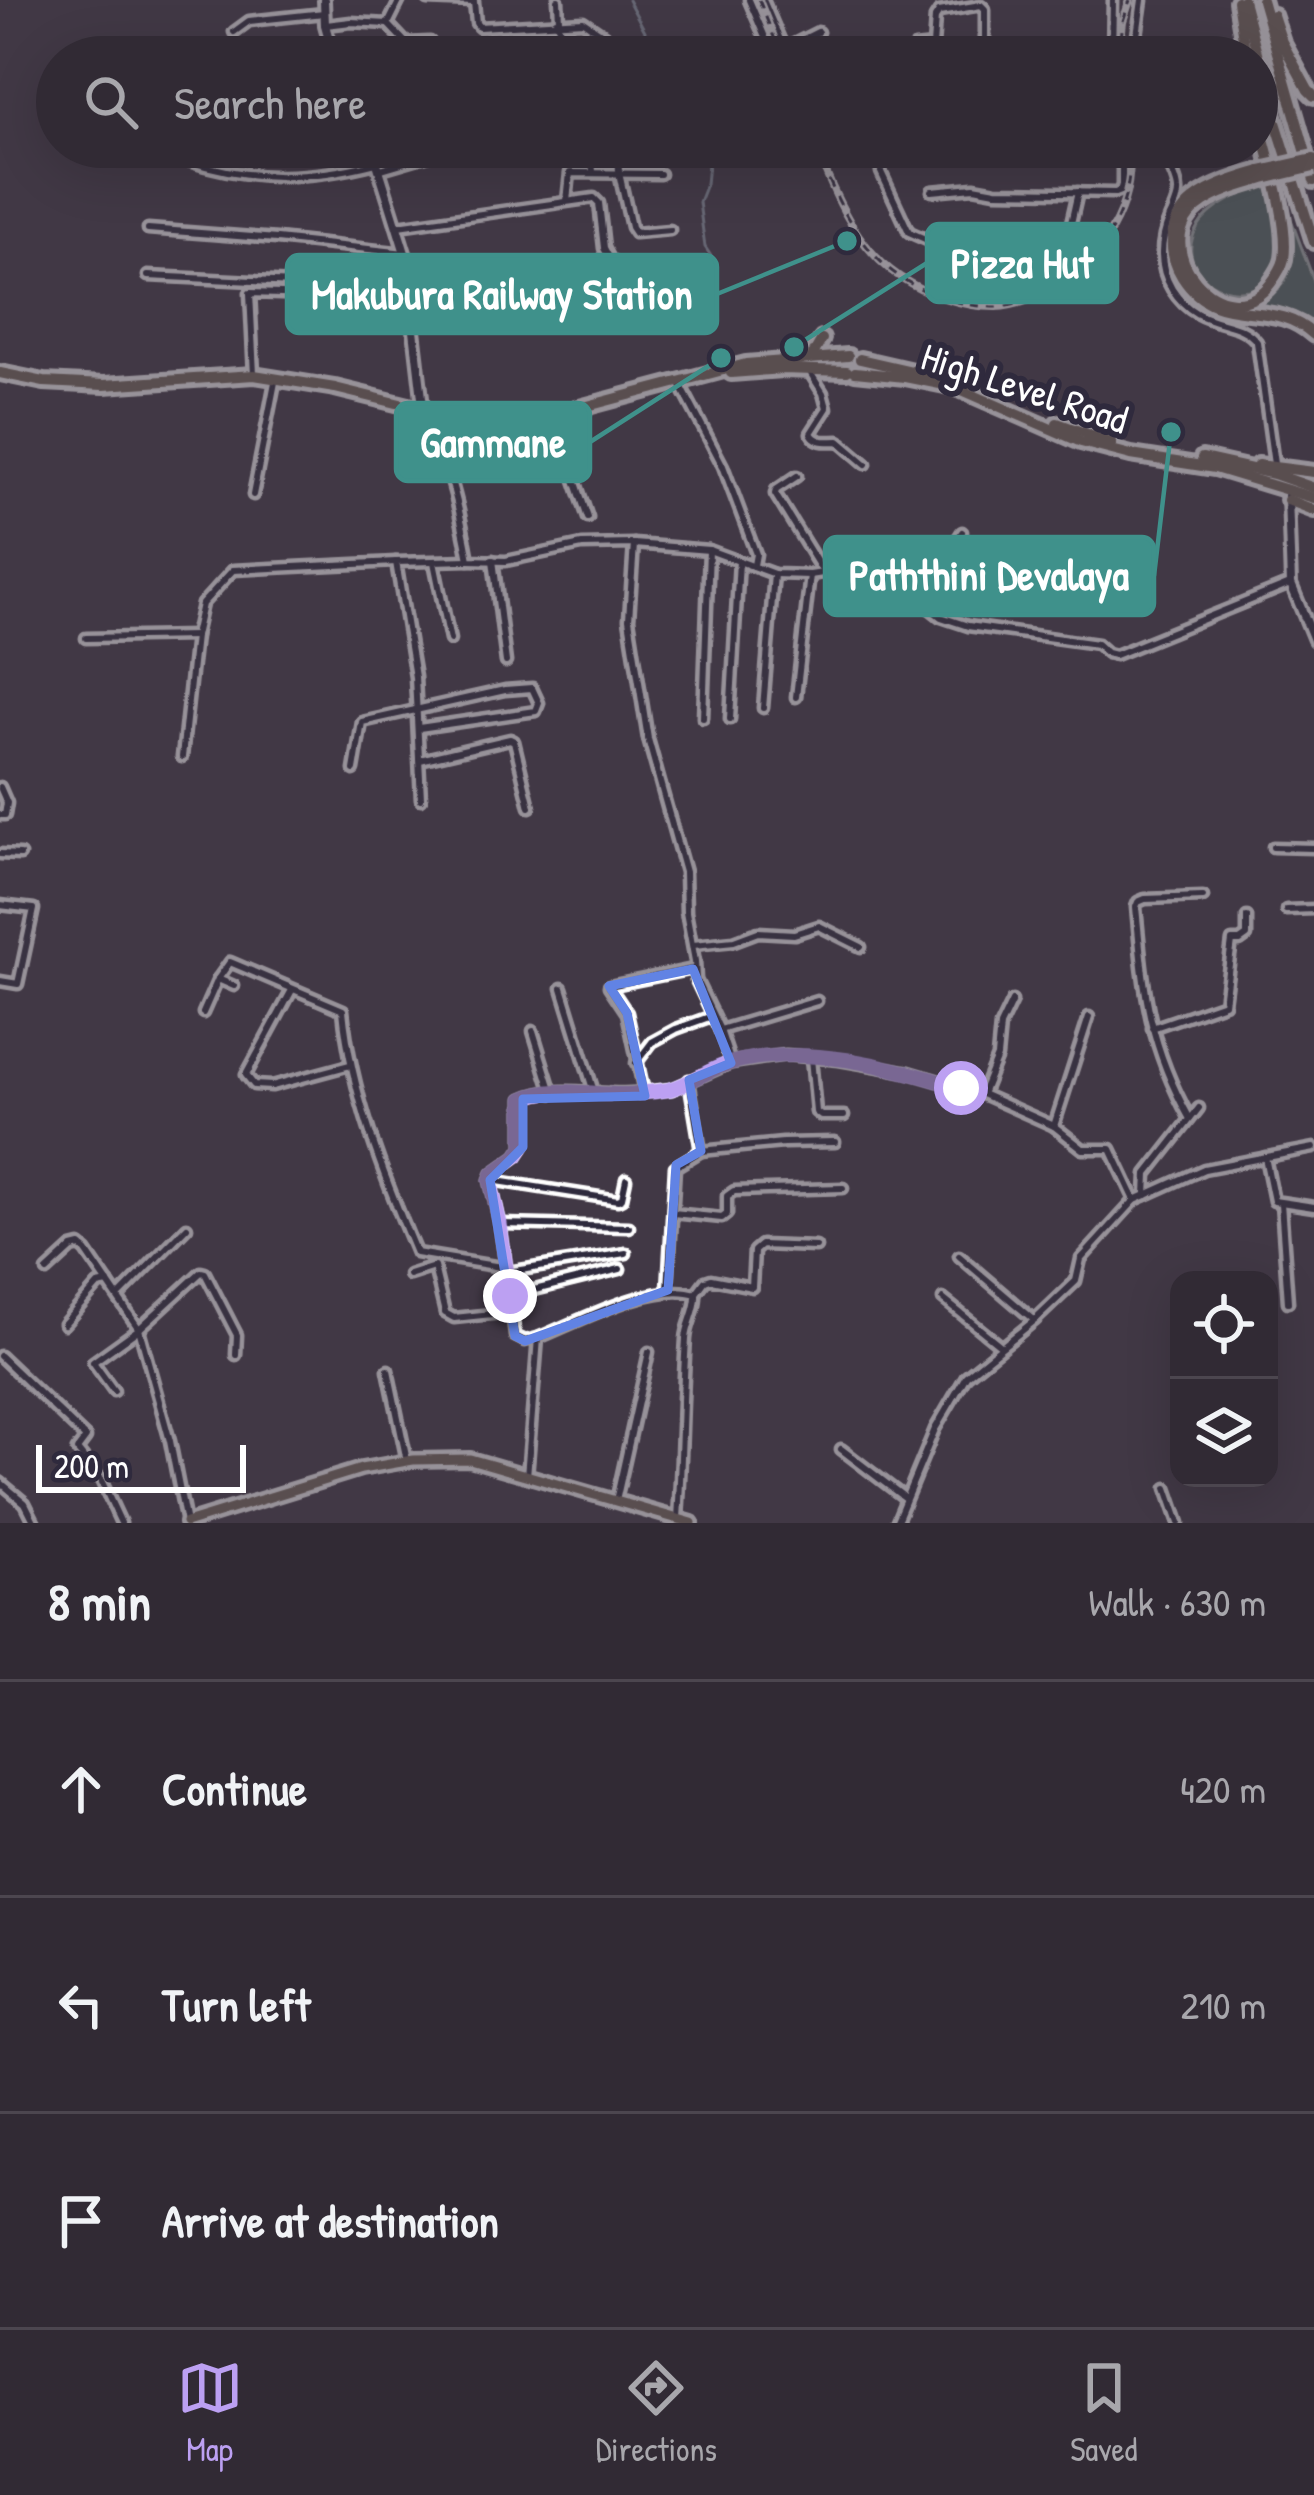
<!DOCTYPE html>
<html lang="en">
<head>
<meta charset="utf-8">
<style>
  :root { --surface:#312a34; --page:#39323c; --text:#f1f3f6; --muted:#a8a7ac; --line:#4c464f; --accent:#bca0f2 }
  body { margin:0; font-family:"Patrick Hand",sans-serif; background:var(--page); color:var(--text) }
  .controls { position:absolute; right:36px; bottom:36px; display:grid; overflow:hidden; border-radius:24px; box-shadow:0 12px 48px #0002 }
  .controls button { width:108px; height:108px; display:grid; place-items:center; padding:0; border:0; border-bottom:3px solid var(--line); background:var(--surface); color:var(--text); font:60px sans-serif }
  .scale { position:absolute; left:36px; bottom:30px; width:210px; box-sizing:border-box; padding-left:12px; border:6px solid #fff; border-top:0; font-size:33px; line-height:42px; white-space:nowrap; color:#fff; -webkit-text-stroke:9px #2f2a3d; paint-order:stroke }
  .stop { position:absolute; width:36px; height:36px; margin:-27px; border:9px solid #bca0f2; border-radius:50%; background:#fff }
  .stop.end { background:#bca0f2; border-color:#fff; box-shadow:0 3px 12px #0008 }
  .list { margin:0; padding:0; list-style:none }
  h2 { display:flex; justify-content:space-between; align-items:center; height:156px; margin:0; padding:0 48px; font-size:51px }
  h2 small { font-size:39px; font-weight:400; color:var(--muted) }
  .list li { display:grid; grid-template-columns:78px 1fr auto; gap:36px; align-items:center; box-sizing:border-box; height:216px; padding:0 48px; border-top:3px solid var(--line) }
  .list b { display:block; font-size:45px; white-space:nowrap }
  .list em { font-size:39px; font-style:normal; color:var(--muted) }
  .icon { flex:none; width:66px; height:66px; fill:none; stroke:currentColor; stroke-width:2; stroke-linecap:round; stroke-linejoin:round }
  .map { position:relative; flex:none; width:1314px; height:1523px; overflow:hidden }
  .search { position:absolute; background:var(--surface); box-shadow:0 12px 48px #0002; left:36px; right:36px; top:36px; height:132px; display:flex; align-items:center; gap:30px; box-sizing:border-box; padding:0 42px; border-radius:66px; color:var(--muted); font-size:45px }
  .sheet { height:804px; background:var(--surface) }
  nav { display:flex; justify-content:space-around; align-items:center; box-sizing:border-box; height:168px; border-top:3px solid var(--line); background:var(--surface); font-size:33px; color:var(--muted) }
  nav a { display:grid; justify-items:center; gap:6px }
  nav .on { color:var(--accent) }
  .map>svg:first-child { display:block }
</style>
</head>
<body>
<div class="map">
<svg width="1314" height="1523" viewBox="0 0 1314 1523">
  <rect width="100%" height="100%" fill="#413845"/>
  <filter id="ink" filterUnits="userSpaceOnUse"><feTurbulence type="fractalNoise" baseFrequency=".00833" numOctaves="2"/><feDisplacementMap in="SourceGraphic" scale="24" xChannelSelector="R" yChannelSelector="G"/><feConvolveMatrix kernelMatrix="1 2 1 2 8 2 1 2 1" color-interpolation-filters="sRGB"/></filter>
  <g filter="url(#ink)">
    <g fill="#586d67" stroke="#acb6b3" stroke-width="3">
      <path d="M1267 185C1273 210 1285 242 1277 268 1272 280 1260 287 1248 290 1212 298 1176 263 1197 228 1210 206 1243 192 1267 185Z"/>
      <path d="M1282 195 1314 281V323C1290 307 1270 306 1242 306 1247 304 1254 303 1260 301 1305 283 1292 230 1282 195Z"/>
    </g>
    <g fill="none" stroke-linecap="round" stroke-linejoin="round">
      <g stroke="#94a0ad" stroke-width="3">
        <path d="M628 0 645 31V57"/>
        <path d="M705 147 708 164 706 184 699 202 705 247 715 262"/>
      </g>
      <g stroke="#fff" stroke-width="15">
        <g id="street">
          <path d="M428 0 473 2"/>
          <path d="M558 0 559 20"/>
          <path d="M749 0 767 42"/>
          <path d="M763 0 784 49 818 32"/>
          <path d="M474 2 476 23 479 27 583 21 620 46"/>
          <path d="M556 21 572 57"/>
          <path d="M388 24 406 43 430 42"/>
          <path d="M388 24 400 0"/>
          <path d="M326 25 351 22 388 24"/>
          <path d="M234 32 249 21 324 13"/>
          <path d="M915 48 933 46 935 18 939 12 981 5 985 9V57"/>
          <path d="M300 57 330 46"/>
          <path d="M1112 57 1113 0"/>
          <path d="M1134 57 1142 0"/>
          <path d="M590 147 593 171"/>
          <path d="M644 147 618 148 619 173 631 227 635 233 670 230"/>
          <path d="M915 147H919"/>
          <path d="M974 147 989 151"/>
          <path d="M988 147 989 151 1077 159 1122 160"/>
          <path d="M1160 147C1166 160 1177 176 1178 190 1179 199 1174 208 1170 217 1160 241 1158 266 1172 289 1199 332 1237 315 1257 342L1274 464"/>
          <path d="M185 160C251 182 310 180 376 163"/>
          <path d="M381 169 456 147"/>
          <path d="M881 172 909 232 932 242 1014 231 1065 235 1069 232 1078 192"/>
          <path d="M932 191 974 187 996 191 1115 193 1120 191 1122 185V147"/>
          <path d="M567 201 570 173 660 174"/>
          <path d="M398 226 594 198 599 203 604 248 613 265"/>
          <path d="M148 229 277 239 405 253"/>
          <path d="M148 276 359 286 411 291"/>
          <path d="M808 369 823 393 827 408 811 433C817 444 828 441 839 441L866 464"/>
          <path d="M254 375 250 293 312 295 325 304 327 324"/>
          <path d="M679 382 723 466 756 554 754 565"/>
          <path d="M424 415C449 460 460 510 469 560L506 561 582 545 634 544 709 550 774 574 810 575 842 570 862 563 892 561 901 567 927 606 941 617 968 626 1097 644 1107 653 1115 655 1290 584"/>
          <path d="M562 418 572 471 588 518"/>
          <path d="M797 476 776 490 775 494 823 572"/>
          <path d="M253 495 275 382"/>
          <path d="M634 544 629 619 648 739 685 872 686 912 695 961 696 980 720 1030 731 1063"/>
          <path d="M493 560 506 662"/>
          <path d="M434 562 450 640"/>
          <path d="M927 605 948 554 962 532"/>
          <path d="M86 638 195 636"/>
          <path d="M796 697 810 575"/>
          <path d="M763 708 774 574"/>
          <path d="M703 718 709 550"/>
          <path d="M730 719 739 561"/>
          <path d="M182 757 195 636 202 604 233 570 396 562"/>
          <path d="M420 760 510 739 514 741 530 807"/>
          <path d="M354 770 362 722 505 690 532 688 539 703 536 711 419 728"/>
          <path d="M0 787 7 803 5 815H0"/>
          <path d="M421 799 415 677 396 562 469 560"/>
          <path d="M1273 847 1314 848"/>
          <path d="M0 854 20 855"/>
          <path d="M0 905 34 909 18 984 0 981"/>
          <path d="M1286 910 1314 909"/>
          <path d="M693 945 734 941 758 932 794 934 819 926 861 947"/>
          <path d="M693 969 609 986 627 1013 644 1092 672 1089 731 1063 786 1055 839 1060 909 1072 982 1094 1054 1126 1083 1149H1111L1135 1200"/>
          <path d="M218 979 234 986"/>
          <path d="M562 988 594 1092"/>
          <path d="M292 990 246 1075 254 1085 272 1086 350 1065"/>
          <path d="M203 1013 218 979 230 962 343 1010C351 1094 384 1177 416 1253L507 1268"/>
          <path d="M1152 1028 1224 1003 1232 941H1240L1247 936V917"/>
          <path d="M720 1030 817 1001"/>
          <path d="M533 1031 552 1093"/>
          <path d="M811 1058 816 1112 821 1116H844"/>
          <path d="M636 1063 652 1042 676 1029 712 1016"/>
          <path d="M689 1080 701 1151 783 1143 835 1142"/>
          <path d="M644 1092C607 1098 556 1082 523 1099V1147L517 1156 493 1173 490 1180 500 1224 515 1336 525 1341 538 1338C578 1322 655 1280 696 1294 697 1310 687 1323 686 1339 682 1399 682 1459 678 1518"/>
          <path d="M982 1094 997 1057 1000 1026 1012 1001"/>
          <path d="M1190 1119C1148 1044 1144 991 1136 907L1138 902 1145 899 1203 897"/>
          <path d="M1054 1126 1089 1017"/>
          <path d="M1265 1157 1274 1201 1314 1207"/>
          <path d="M491 1180 618 1200 622 1198 626 1179"/>
          <path d="M1146 1195 1147 1174 1199 1108"/>
          <path d="M1281 1203 1288 1302"/>
          <path d="M673 1213 722 1218 727 1214V1196L734 1191 843 1188"/>
          <path d="M501 1224 629 1227"/>
          <path d="M959 1256 1034 1320"/>
          <path d="M47 1271 72 1248 80 1246 86 1251 139 1329 170 1441 186 1523"/>
          <path d="M508 1272 626 1253"/>
          <path d="M409 1275 434 1267 445 1313 454 1318 511 1312"/>
          <path d="M668 1290 675 1167 701 1151"/>
          <path d="M696 1293 705 1281 711 1279 752 1287 754 1251 761 1245 816 1247"/>
          <path d="M510 1296 620 1269"/>
          <path d="M118 1297 187 1227"/>
          <path d="M943 1299 1001 1346"/>
          <path d="M64 1324 98 1285 108 1283"/>
          <path d="M0 1356 86 1438 77 1450 101 1480 121 1523"/>
          <path d="M388 1370 407 1461"/>
          <path d="M114 1391 93 1362 139 1329 201 1272 205 1273 237 1335 236 1355"/>
          <path d="M841 1449 905 1498"/>
          <path d="M527 1476 538 1338"/>
          <path d="M0 1482 25 1503 35 1523"/>
          <path d="M1167 1488 1179 1523"/>
          <path d="M616 1501 649 1352"/>
          <path d="M896 1523 935 1429 966 1376 1034 1321 1076 1281 1081 1259 1135 1200 1204 1169 1314 1148"/>
        </g>
      </g>
      <g stroke="#fff" stroke-width="16">
        <g id="secondary">
          <path d="M324 0 325 25 334 57"/>
          <path d="M372 147 405 253 424 415"/>
          <path d="M1288 496 1291 584 1314 640"/>
        </g>
      </g>
      <g stroke="#fff" stroke-width="18">
        <path id="primary" d="M186 1523 361 1469 413 1460 470 1459 692 1523"/>
      </g>
      <g stroke="#fff" stroke-width="20">
        <g id="highway">
          <path d="M1243 0 1274 116 1314 242"/>
          <path d="M1262 0 1314 181"/>
          <path d="M1237 1 1246 57"/>
          <path d="M1273 15 1282 42 1308 90 1314 96"/>
          <path d="M1257 112C1266 150 1290 221 1284 259 1282 268 1277 275 1271 283 1226 343 1139 245 1203 203 1220 191 1244 185 1264 179"/>
          <path d="M1261 171C1229 180 1180 194 1173 232 1170 248 1173 263 1182 277 1218 333 1270 294 1314 335"/>
          <path d="M811 358 822 339"/>
          <path d="M860 359 956 381"/>
          <path d="M855 372 905 377 955 387 1081 442 1131 455 1215 468 1314 498"/>
          <path d="M0 373 44 382 104 385 254 375 335 388 425 410 485 419 533 417 561 413 746 364 848 356"/>
          <path d="M731 373 782 369 847 371"/>
          <path d="M1057 423 1112 443"/>
          <path d="M1202 458 1274 474 1314 488"/>
          <path d="M1258 465 1314 472"/>
          <path d="M1288 500 1314 510"/>
        </g>
      </g>
      <use href="#street" stroke="#2f2a3d" stroke-width="6"/>
      <use href="#secondary" stroke="#2f2a3d" stroke-width="8"/>
      <use href="#primary" stroke="#77695c" stroke-width="9"/>
      <use href="#highway" stroke="#77695c" stroke-width="10"/>
      <g stroke="#fff" stroke-width="8">
        <g id="rail">
          <path d="M759 0 782 57"/>
          <path d="M1119 57 1123 21 1130 0"/>
          <path d="M816 147C833 193 857 249 900 277 927 295 964 307 996 307 1008 307 1021 303 1032 299 1093 274 1136 214 1129 147"/>
        </g>
      </g>
      <use href="#rail" stroke="#2f2a3d" stroke-width="3" stroke-dasharray="9" stroke-linecap="butt"/>
      <g stroke="#fff" stroke-width="20" stroke-linecap="butt">
        <g id="highway-bridge">
          <path d="M1261 171 1314 159"/>
          <path d="M1264 179 1314 167"/>
        </g>
      </g>
      <use href="#highway-bridge" stroke="#77695c" stroke-width="10"/>
    </g>
  </g>
  <g fill="none" stroke-linecap="round" stroke-linejoin="round" filter="url(#ink)">
    <path stroke="#bca0f2" stroke-width="15" d="M510 1296 500 1224 490 1180 493 1173 517 1156 523 1147V1099C556 1083 599 1098 634 1094 646 1092 660 1092 671 1089 692 1083 710 1068 731 1063 805 1043 890 1066 961 1088"/>
  </g>
  <path d="M0 0H1314V1523H0ZM693 969 731 1063 689 1080 701 1151 676 1165 668 1290 525 1341 515 1336 490 1180 523 1147V1099L645 1096 627 1013 609 986Z" fill="#413845" fill-opacity=".55" fill-rule="evenodd"/>
  <path fill="none" stroke="#6183e4" stroke-width="9" stroke-linejoin="round" d="M693 969 731 1063 689 1080 701 1151 676 1165 668 1290 525 1341 515 1336 490 1180 523 1147V1099L645 1096 627 1013 609 986Z"/>
  <g text-anchor="middle" dominant-baseline="central" stroke-width="12" stroke-linejoin="round" paint-order="stroke">
    <g font-size="39" fill="#fff" stroke="#2f2a3d">
      <text transform="translate(1025 387) rotate(18)">High Level Road</text>
    </g>
  </g>
  <path fill="none" stroke="#3f918b" stroke-width="4.5" d="M794 347L927 263M847 241L717 294M721 358L590 442M1171 432L1154 576"/>
  <g fill="#3f918b" stroke="#2f2a3d" stroke-width="4.5">
    <circle cx="794" cy="347" r="12"/>
    <circle cx="847" cy="241" r="12"/>
    <circle cx="721" cy="358" r="12"/>
    <circle cx="1171" cy="432" r="12"/>
  </g>
  <g fill="#3f918b" stroke="#3f918b" stroke-width="4.5">
    <rect x="927" y="224" width="190" height="78" rx="12"/>
    <rect x="287" y="255" width="430" height="78" rx="12"/>
    <rect x="396" y="403" width="194" height="78" rx="12"/>
    <rect x="825" y="537" width="329" height="78" rx="12"/>
  </g>
  <g font-size="42" text-anchor="middle" font-weight="bold" fill="#fff">
    <text x="1022" y="278">Pizza Hut</text>
    <text x="502" y="309">Makubura Railway Station</text>
    <text x="493" y="457">Gammane</text>
    <text x="989" y="590">Paththini Devalaya</text>
  </g>
</svg>
<div class="controls">
<button><svg class="icon" aria-label="locate" viewBox="0 0 24 24"><circle cx="12" cy="12" r="6"/><path d="M12 2v4M12 18v4M2 12h4M18 12h4"/></svg></button>
<button><svg class="icon" aria-label="layers" viewBox="0 0 24 24"><path d="M12 4l9 5-9 5-9-5zM3 14l9 5 9-5"/></svg></button>
</div>
<div class="scale">200 m</div>
<div class="stop" style="left:961px;top:1088px"></div>
<div class="stop end" style="left:510px;top:1296px"></div>
<div class="search"><svg class="icon" aria-label="search" viewBox="0 0 24 24"><circle cx="10" cy="10" r="6"/><path d="M15 15l6 6"/></svg>Search here</div>
</div>
<section class="sheet">
<h2>8 min<small>Walk · 630 m</small></h2>
<ul class="list">
<li><svg class="icon" aria-label="ahead" viewBox="0 0 24 24"><path d="M12 20V5M6 11l6-6 6 6"/></svg><div><b>Continue</b></div><em>420 m</em></li>
<li><svg class="icon" aria-label="left" viewBox="0 0 24 24"><path d="M17 20v-9H6M10 6l-5 5 5 5"/></svg><div><b>Turn left</b></div><em>210 m</em></li>
<li><svg class="icon" aria-label="arrive" viewBox="0 0 24 24"><path d="M6 21V4h12l-3 4 3 4H6"/></svg><div><b>Arrive at destination</b></div></li>
</ul>
</section>
<nav>
<a class="on"><svg class="icon" aria-label="map" viewBox="0 0 24 24"><path d="M3 6l6-2 6 2 6-2v14l-6 2-6-2-6 2zM9 4v14M15 6v14"/></svg>Map</a>
<a><svg class="icon" aria-label="directions" viewBox="0 0 24 24"><path d="M12 3l9 9-9 9-9-9zM9 14v-3h6M13 9l2 2-2 2"/></svg>Directions</a>
<a><svg class="icon" aria-label="saved" viewBox="0 0 24 24"><path d="M7 4h10v16l-5-4-5 4z"/></svg>Saved</a>
</nav>
</body>
</html>
